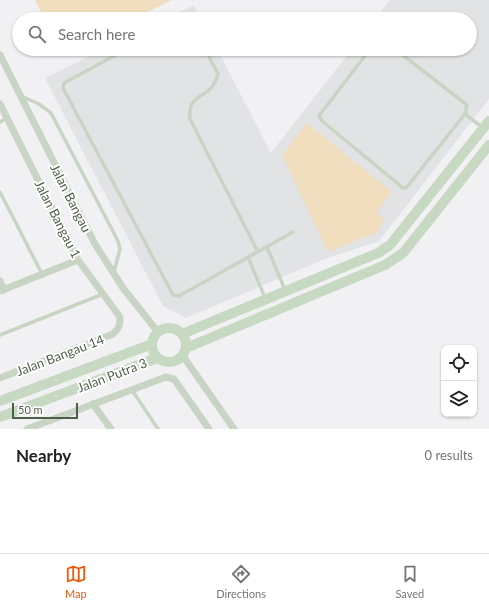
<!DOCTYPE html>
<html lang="en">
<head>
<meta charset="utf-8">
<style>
  :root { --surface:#fff; --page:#f2f2f2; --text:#222; --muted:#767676; --line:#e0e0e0; --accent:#ea580c }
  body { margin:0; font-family:Lato,sans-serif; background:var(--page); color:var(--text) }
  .controls { position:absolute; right:12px; bottom:12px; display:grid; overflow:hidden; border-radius:8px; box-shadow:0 1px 3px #0004 }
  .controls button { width:36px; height:36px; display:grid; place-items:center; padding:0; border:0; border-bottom:1px solid var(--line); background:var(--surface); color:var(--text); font:20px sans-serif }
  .scale { position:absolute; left:12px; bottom:10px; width:66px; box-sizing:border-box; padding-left:4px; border:2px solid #4e5f48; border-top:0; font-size:11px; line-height:14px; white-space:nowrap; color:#4e5f48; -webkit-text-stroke:3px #fff; paint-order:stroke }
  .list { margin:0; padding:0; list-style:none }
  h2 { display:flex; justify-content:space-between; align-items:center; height:52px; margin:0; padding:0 16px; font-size:17px }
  h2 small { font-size:13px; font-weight:400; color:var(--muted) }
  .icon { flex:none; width:22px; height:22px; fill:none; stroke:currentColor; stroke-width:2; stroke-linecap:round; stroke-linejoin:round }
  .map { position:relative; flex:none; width:489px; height:429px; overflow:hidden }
  .search { position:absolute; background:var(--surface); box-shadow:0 1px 3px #0004; left:12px; right:12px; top:12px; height:44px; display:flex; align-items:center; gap:10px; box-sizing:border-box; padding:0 14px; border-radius:22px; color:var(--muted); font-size:15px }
  .sheet { height:124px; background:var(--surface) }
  nav { display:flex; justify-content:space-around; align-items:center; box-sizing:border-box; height:56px; border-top:1px solid var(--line); background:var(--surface); font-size:11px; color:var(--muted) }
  nav a { display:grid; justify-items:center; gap:2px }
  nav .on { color:var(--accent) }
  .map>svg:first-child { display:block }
</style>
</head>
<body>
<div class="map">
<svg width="489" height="429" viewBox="0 0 489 429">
  <rect width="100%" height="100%" fill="#f1f1f3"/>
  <g fill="#e2e3e4">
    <path d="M390 0H489V99L379 241 322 260 186 318 163 306 45 78 104 49H217L271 153 352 49H470V19H375Z"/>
    <path d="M194 5 201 19H166Z"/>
  </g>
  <g fill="#f0debf">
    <path d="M35 0H172L133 19H45Z"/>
    <path d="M307 123 392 192 376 213 384 219 378 232 328 252 282 155Z"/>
  </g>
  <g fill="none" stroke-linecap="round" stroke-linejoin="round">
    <g stroke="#c9d5c4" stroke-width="3.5">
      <path d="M127 49 64 83 63 88 173 295 179 296 293 232"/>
      <path d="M205 49 218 74C211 102 187 90 190 119L258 252"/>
      <path d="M370 49 319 116 322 121 403 188H406L465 114 467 105 395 49"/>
      <path d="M21 96 39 104 51 113 118 241 120 249 114 272"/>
      <path d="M465 114 483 128"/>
      <path d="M0 122 7 118"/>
      <path d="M0 192 42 274"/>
      <path d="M267 247 285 290"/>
      <path d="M248 257 265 298"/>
      <path d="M0 335 103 294"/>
      <path d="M132 390 158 429"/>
    </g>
    <g stroke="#c9d5c4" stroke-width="7">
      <path d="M0 55 95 244 123 288 158 332"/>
      <path d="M0 104 78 260 120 317C120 325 119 329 113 334L0 378"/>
      <path d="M0 281 4 290"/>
      <path d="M0 291 78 260"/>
      <path d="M183 356 234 429"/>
      <path d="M93 404 111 429"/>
      <path d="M27 429 166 377 174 379 209 429"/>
    </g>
    <g stroke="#c8d9c3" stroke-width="10">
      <circle cx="169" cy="345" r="17"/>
      <path d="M182 334 378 253 390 245 489 121"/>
      <path d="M186 348 385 265 403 253 489 145"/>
      <path d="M0 401 152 344"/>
      <path d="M0 417 157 358"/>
    </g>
  </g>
  <g text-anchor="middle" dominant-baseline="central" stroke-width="4" stroke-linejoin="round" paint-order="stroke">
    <g font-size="13" fill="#4e5f48" stroke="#fff">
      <text transform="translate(71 198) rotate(63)">Jalan Bangau</text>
      <text transform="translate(58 219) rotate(63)">Jalan Bangau 1</text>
      <text transform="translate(60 355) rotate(-21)">Jalan Bangau 14</text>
      <text transform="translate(112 375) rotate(-21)">Jalan Putra 3</text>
    </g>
  </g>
</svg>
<div class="controls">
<button><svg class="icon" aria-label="locate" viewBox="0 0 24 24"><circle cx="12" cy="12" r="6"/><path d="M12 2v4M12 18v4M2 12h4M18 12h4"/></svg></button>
<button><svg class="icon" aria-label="layers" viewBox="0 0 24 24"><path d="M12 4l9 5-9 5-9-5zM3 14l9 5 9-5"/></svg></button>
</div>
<div class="scale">50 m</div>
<div class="search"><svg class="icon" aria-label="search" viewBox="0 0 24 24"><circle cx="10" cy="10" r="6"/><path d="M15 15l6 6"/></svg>Search here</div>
</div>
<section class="sheet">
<h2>Nearby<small>0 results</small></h2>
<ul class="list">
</ul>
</section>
<nav>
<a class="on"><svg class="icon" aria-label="map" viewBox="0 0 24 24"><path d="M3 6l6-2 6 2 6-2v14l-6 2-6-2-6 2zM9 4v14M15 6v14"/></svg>Map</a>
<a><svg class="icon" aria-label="directions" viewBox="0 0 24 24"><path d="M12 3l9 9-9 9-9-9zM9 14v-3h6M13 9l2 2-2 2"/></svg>Directions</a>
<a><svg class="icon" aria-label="saved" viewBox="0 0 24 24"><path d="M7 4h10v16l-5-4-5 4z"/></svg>Saved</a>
</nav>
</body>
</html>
